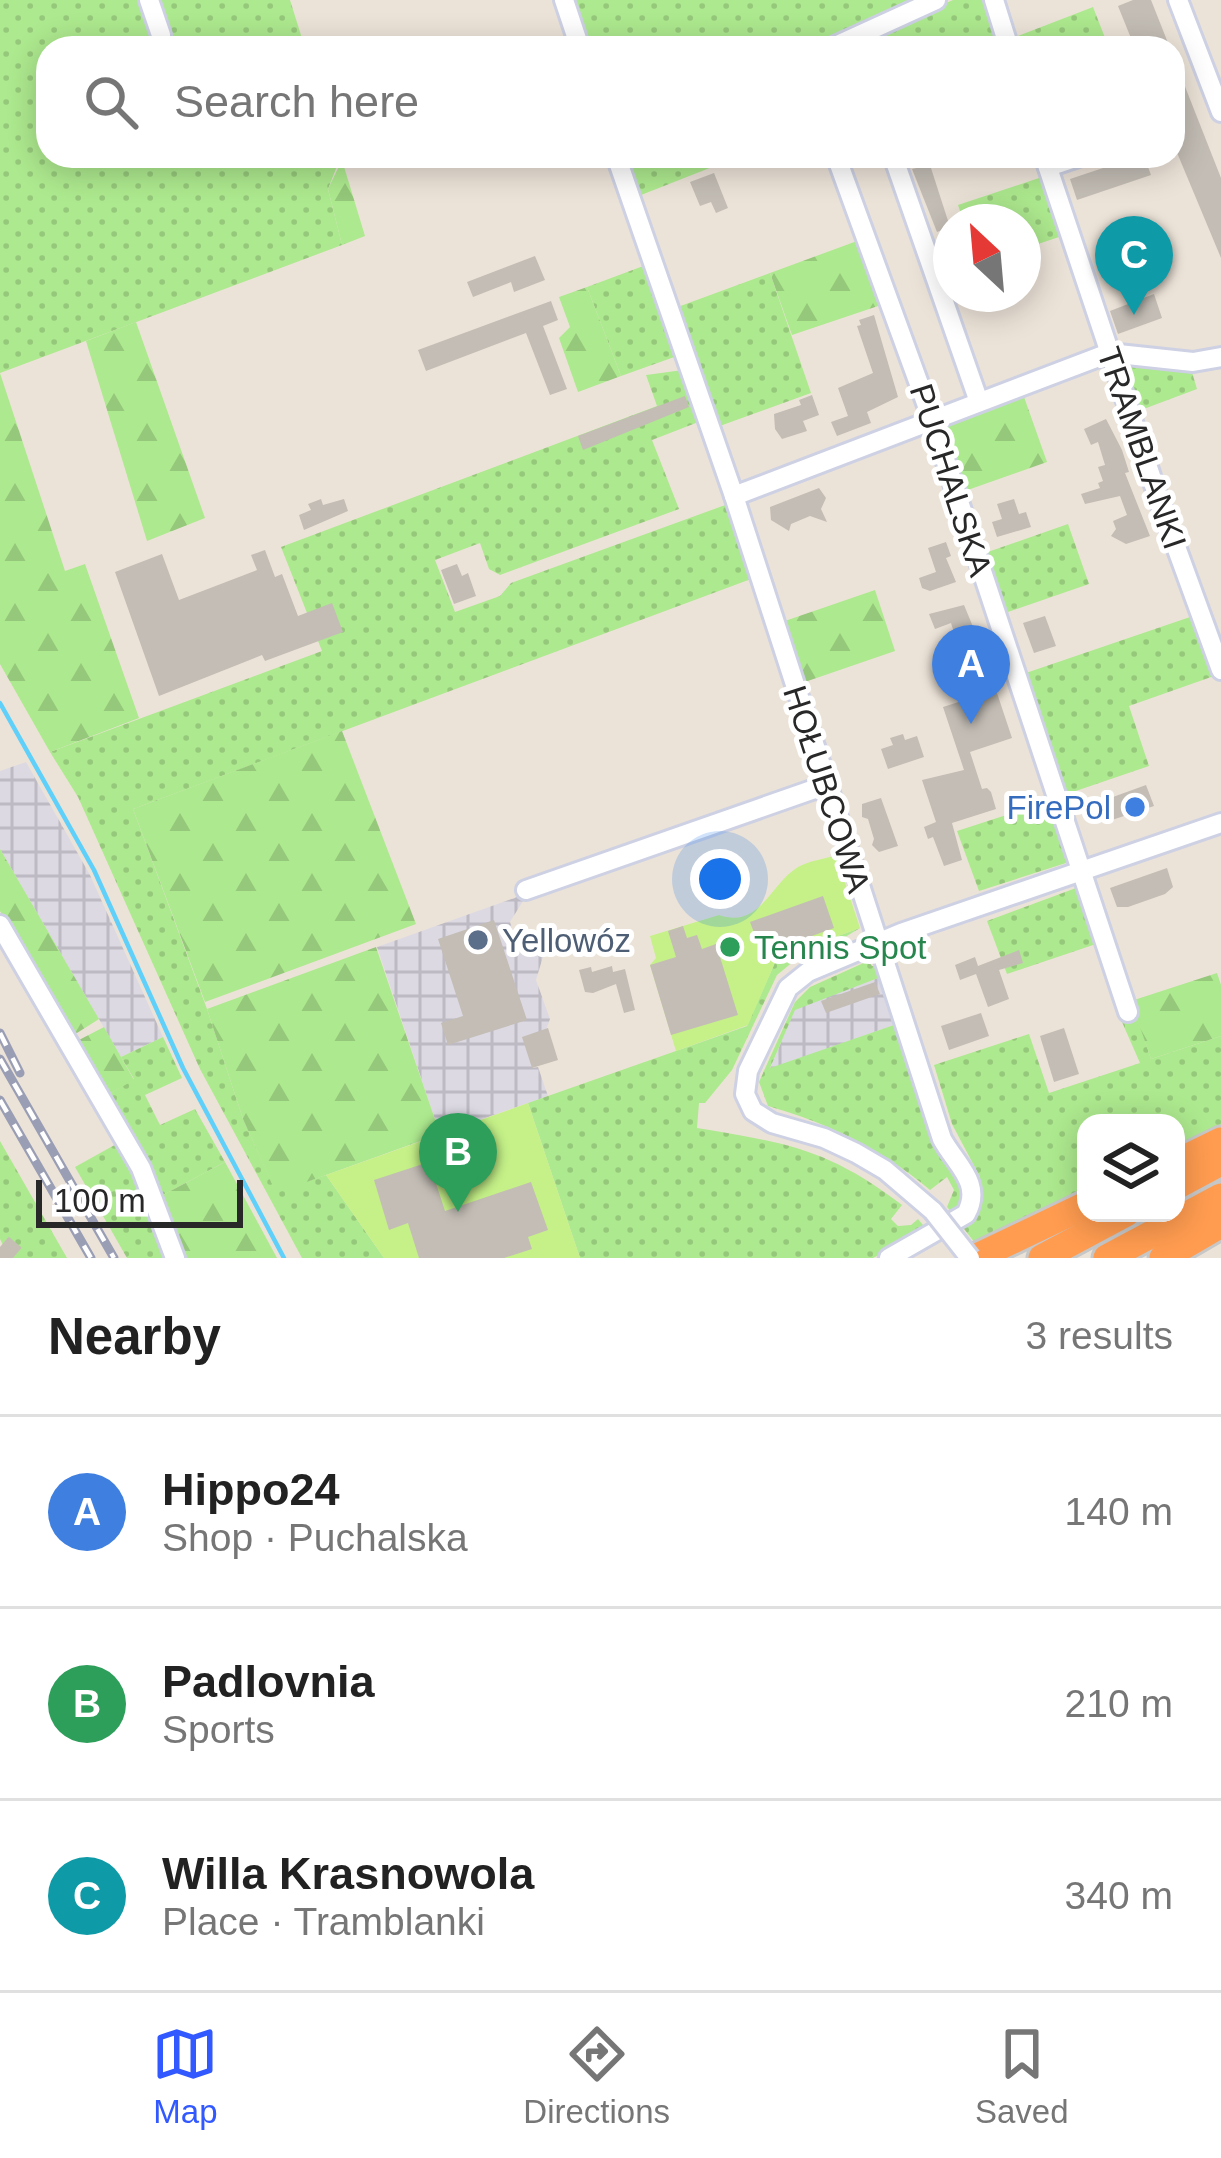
<!DOCTYPE html>
<html lang="en">
<head>
<meta charset="utf-8">
<style>
  :root { --surface:#fff; --page:#f2f2f2; --text:#222; --muted:#767676; --line:#e0e0e0; --accent:#3258ff }
  body { margin:0; font-family:Helvetica,sans-serif; background:var(--page); color:var(--text) }
  .controls { position:absolute; right:36px; bottom:36px; display:grid; overflow:hidden; border-radius:24px; box-shadow:0 6px 30px #0003 }
  .controls button { width:108px; height:108px; display:grid; place-items:center; padding:0; border:0; border-bottom:3px solid var(--line); background:var(--surface); color:var(--text); font:60px sans-serif }
  .compass { position:absolute; left:933px; top:204px; width:108px; height:108px; border-radius:50%; background:var(--surface); box-shadow:0 6px 30px #0003; rotate:334deg }
  .scale { position:absolute; left:36px; bottom:30px; width:207px; box-sizing:border-box; padding-left:12px; border:6px solid #282828; border-top:0; font-size:33px; line-height:42px; white-space:nowrap; color:#282828; -webkit-text-stroke:9px #fff; paint-order:stroke }
  .you { position:absolute; left:720px; top:879px; width:42px; height:42px; margin:-30px; border:9px solid #fff; border-radius:50%; background:#1a73e8; box-shadow:0 0 0 18px #1a73e833 }
  .badge { display:grid; place-items:center; width:78px; height:78px; border-radius:50%; background:var(--accent); color:#fff; font-size:39px; font-weight:700 }
  .pin { position:absolute; translate:-50% -99px; filter:drop-shadow(0 3px 6px #0008) }
  .pin::after { content:''; position:absolute; top:63px; width:42px; height:36px; background:inherit; clip-path:polygon(0 0,100% 0,50% 100%) }
  .list { margin:0; padding:0; list-style:none }
  h2 { display:flex; justify-content:space-between; align-items:center; height:156px; margin:0; padding:0 48px; font-size:51px }
  h2 small { font-size:39px; font-weight:400; color:var(--muted) }
  .list li { display:grid; grid-template-columns:78px 1fr auto; gap:36px; align-items:center; box-sizing:border-box; height:192px; padding:0 48px; border-top:3px solid var(--line) }
  .list b { display:block; font-size:45px; white-space:nowrap }
  .list p { margin:0; font-size:39px; white-space:nowrap; color:var(--muted) }
  .list em { font-size:39px; font-style:normal; color:var(--muted) }
  .icon { flex:none; width:66px; height:66px; fill:none; stroke:currentColor; stroke-width:2; stroke-linecap:round; stroke-linejoin:round }
  .map { position:relative; flex:none; width:1221px; height:1258px; overflow:hidden }
  .search { position:absolute; background:var(--surface); box-shadow:0 6px 30px #0003; left:36px; right:36px; top:36px; height:132px; display:flex; align-items:center; gap:30px; box-sizing:border-box; padding:0 42px; border-radius:36px; color:var(--muted); font-size:45px }
  .sheet { height:732px; background:var(--surface) }
  nav { display:flex; justify-content:space-around; align-items:center; box-sizing:border-box; height:168px; border-top:3px solid var(--line); background:var(--surface); font-size:33px; color:var(--muted) }
  nav a { display:grid; justify-items:center; gap:6px }
  nav .on { color:var(--accent) }
  .map>svg:first-child { display:block }
</style>
</head>
<body>
<div class="map">
<svg width="1221" height="1258" viewBox="0 0 1221 1258">
  <defs>
    <pattern id="industrial-grid" width="8" height="8" patternUnits="userSpaceOnUse" patternTransform="scale(3)"><rect width="8" height="8" fill="#dcd9e3"/><path d="M0 4h8M4 0v8" fill="none" stroke="#bdbac3"/></pattern>
    <pattern id="grass-dots" width="8" height="8" patternUnits="userSpaceOnUse" patternTransform="scale(3)"><rect width="8" height="8" fill="#ade98e"/><path d="M2 2h.1M6 6h.1" fill="none" stroke="#95c87a" stroke-width="1.8" stroke-linecap="round"/></pattern>
    <pattern id="forest-firs" width="22" height="20" patternUnits="userSpaceOnUse" patternTransform="scale(3)"><rect width="22" height="20" fill="#ade98e"/><path d="M5 1l3.5 6h-7zM16 11l3.5 6h-7z" fill="#95c87a"/></pattern>
  </defs>
  <rect width="100%" height="100%" fill="#ece3d8"/>
  <g fill="url(#industrial-grid)">
    <path d="M26 762 90 875 163 1037 121 1057 0 849V771Z"/>
    <path d="M528 893 510 922 515 937 521 940 540 934 548 940 536 980 550 1019 532 1068 538 1067 548 1096 440 1134 377 947Z"/>
    <path d="M878 978 894 1025 770 1069 795 1009Z"/>
  </g>
  <g fill="url(#grass-dots)">
    <path d="M0 0H290L305 48H48V156H341L328 189 342 245 0 373Z"/>
    <path d="M570 0H928L822 48H586Z"/>
    <path d="M953 0H983L999 48H842Z"/>
    <path d="M1093 7 1109 48H1017L1013 38Z"/>
    <path d="M622 156H735V158L636 197Z"/>
    <path d="M1042 177 1062 236 1023 249V222H964L958 205Z"/>
    <path d="M646 265 677 356 621 376 587 287Z"/>
    <path d="M770 273 811 393 717 427 675 308Z"/>
    <path d="M1132 364 1191 369 1197 389 1141 410 1124 366Z"/>
    <path d="M683 370 701 421 652 440 679 509 500 575 489 569 480 543 435 560 455 612 500 596 511 583 728 504 751 579 133 809 207 1009 243 1119 276 1192 326 1175 384 1258H302L200 1069 78 797 50 752 322 651 281 547 657 406 646 375Z"/>
    <path d="M1068 524 1089 584 1002 614 982 554Z"/>
    <path d="M1193 616 1214 676 1129 706 1149 766 1064 795 1023 674Z"/>
    <path d="M1047 802 1069 862 979 891 957 831Z"/>
    <path d="M1076 888 1096 944 1007 974 987 921Z"/>
    <path d="M860 928 835 943 800 956 777 975 732 1070 705 1103H699L697 1128C786 1143 827 1148 902 1205L891 1219 898 1226 911 1225 918 1219 927 1230 873 1258H580L528 1103 747 1026 777 958Z"/>
    <path d="M868 961 872 966 881 967 889 978 880 982 878 978 795 1010 770 1068 894 1025 926 1123 933 1121C947 1148 977 1188 954 1215L947 1207 954 1190 947 1177 930 1190C880 1148 830 1124 768 1106L759 1082 795 1002 810 987Z"/>
    <path d="M1137 1017 1151 1059 1221 1036V1125L1176 1147V1123H1086V1190L975 1243 961 1225 978 1207 980 1177 952 1124 934 1065 1029 1034 1049 1093 1140 1063 1122 1022Z"/>
    <path d="M163 1037 182 1078 145 1095 160 1125 195 1109 225 1162 161 1196 109 1094 134 1079 121 1057Z"/>
    <path d="M0 1141 67 1258H9L0 1239Z"/>
    <path d="M120 1142 170 1258H127L75 1167Z"/>
  </g>
  <g fill="url(#forest-firs)">
    <path d="M342 160 365 236 342 245 328 189Z"/>
    <path d="M857 241 881 305 792 335 770 273Z"/>
    <path d="M587 287 621 376 578 392 559 338 570 327 559 297Z"/>
    <path d="M136 322 205 518 147 541 86 341Z"/>
    <path d="M0 373 65 571 85 564 139 718 50 752 0 664Z"/>
    <path d="M1023 394 1047 462 962 492 939 425Z"/>
    <path d="M875 590 895 651 799 684 779 623Z"/>
    <path d="M342 731 416 924 205 1002 133 809Z"/>
    <path d="M0 849 99 1019 77 1033 69 1031 0 911Z"/>
    <path d="M376 947 440 1134 276 1193 243 1119 207 1009Z"/>
    <path d="M1217 973 1221 985V1036L1151 1059 1131 1001Z"/>
    <path d="M104 1027 134 1080 109 1094 77 1041Z"/>
    <path d="M225 1162 277 1258H183L161 1196Z"/>
  </g>
  <g fill="#c5f188">
    <path d="M836 855 860 928 777 958 748 1025 676 1051 650 965 656 958 650 936 719 915C760 929 770 884 798 867 808 861 825 859 836 855Z"/>
    <path d="M528 1103 580 1258H384L326 1175Z"/>
  </g>
  <g fill="none" stroke-linecap="round" stroke-linejoin="round">
    <path stroke="#5fd0fa" stroke-width="4.5" d="M0 703 94 870 183 1068 284 1258"/>
  </g>
  <g fill="#c3bdb5">
    <path d="M1133 0H1151L1170 48H1135L1118 6Z"/>
    <path d="M1173 56 1221 178V258L1173 143Z"/>
    <path d="M1139 156H1144L1151 175 1077 200 1070 179Z"/>
    <path d="M930 165 950 227 937 232 912 169Z"/>
    <path d="M714 173 728 208 716 213 711 202 700 206 690 182Z"/>
    <path d="M535 256 545 280 514 292 511 282 473 297 467 282Z"/>
    <path d="M1154 294 1162 318 1118 334 1110 311Z"/>
    <path d="M551 301 558 320 543 326 567 389 550 395 526 333 426 371 418 350Z"/>
    <path d="M874 315 898 397 867 412 871 423 837 436 831 422 848 416 838 388 873 373 857 326 861 325 859 320Z"/>
    <path d="M812 395 819 415 803 421 807 431 782 439 775 429 774 414 801 405 799 400Z"/>
    <path d="M685 396 689 407 583 450 578 436Z"/>
    <path d="M1106 419 1122 450 1129 472 1125 473 1150 536 1126 544 1111 536 1116 529 1113 521 1127 515 1120 496 1085 504 1081 494 1100 488 1098 483 1103 481 1098 467 1105 465 1098 442 1091 445 1084 429Z"/>
    <path d="M819 488 826 498 821 509 827 522 810 516 791 524 789 531 771 520 770 507Z"/>
    <path d="M321 499 323 505 344 499 348 511 304 530 299 515 311 510 308 504Z"/>
    <path d="M1014 499 1019 514 1026 512 1031 527 997 537 992 522 1002 519 997 504Z"/>
    <path d="M946 542 951 556 946 558 956 582 930 591 922 588 919 578 936 572 928 548Z"/>
    <path d="M265 550 275 577 282 574 298 616 332 603 343 632 265 661 262 655 159 696 115 572 162 554 179 600 257 570 251 555Z"/>
    <path d="M457 564 462 576 468 573 476 596 454 604 441 570Z"/>
    <path d="M964 605 990 668 975 674 986 693 996 690 1012 738 970 752 982 789 987 788 991 792 996 809 952 823 962 860 944 866 933 837 928 839 924 827 936 822 922 780 964 770 943 707 968 699 959 674 964 672 962 657 951 623 935 629 929 614Z"/>
    <path d="M1045 616 1056 646 1034 653 1023 623Z"/>
    <path d="M903 734 905 740 917 736 924 757 888 769 881 749 893 745 890 738Z"/>
    <path d="M1146 785 1154 806 1109 821 1102 801Z"/>
    <path d="M881 798 898 846 879 852 872 845 874 839 868 819 862 817V804Z"/>
    <path d="M1167 868 1173 887 1165 894 1128 907H1117L1110 888Z"/>
    <path d="M823 896 834 928 762 954 750 922Z"/>
    <path d="M494 920 527 1020 448 1045 441 1023 463 1016 438 939Z"/>
    <path d="M683 926 687 938 697 935 702 949 716 944 738 1015 671 1035 650 965 676 957 668 931Z"/>
    <path d="M1019 950 1023 963 999 970 1009 999 988 1007 976 974 960 980 955 965 975 957 978 966Z"/>
    <path d="M612 966 613 972 625 969 635 1010 624 1013 616 984 593 993 585 992 579 970 591 967 592 972Z"/>
    <path d="M875 982 880 994 826 1013 821 1001Z"/>
    <path d="M981 1013 989 1036 949 1050 941 1026Z"/>
    <path d="M548 1028 558 1060 532 1068 522 1037Z"/>
    <path d="M1064 1028 1079 1074 1054 1082 1040 1036Z"/>
    <path d="M429 1162 445 1211 531 1182 548 1230 528 1237 532 1249 504 1258H419L408 1223 389 1230 374 1180Z"/>
  </g>
  <g fill="none" stroke-linecap="round" stroke-linejoin="round">
    <path stroke="#c5beb5" stroke-width="27" stroke-dasharray="27 14" stroke-linecap="butt" d="M0 1247 13 1258"/>
    <g stroke="#cdd1e3" stroke-width="24">
      <g id="minor">
        <path d="M149 0 161 35"/>
        <path d="M564 0 580 48"/>
        <path d="M994 0 1009 48"/>
        <path d="M1178 0 1221 112"/>
        <path d="M831 48 936 0"/>
        <path d="M616 156 734 496 942 1139C956 1165 983 1183 966 1214L889 1258"/>
        <path d="M836 156 930 414 1128 1012"/>
        <path d="M893 156 979 402"/>
        <path d="M1044 156 1159 500 1221 670"/>
        <path d="M1048 167 1081 156"/>
        <path d="M734 496 1109 353 1193 362 1221 357"/>
        <path d="M526 890 826 785"/>
        <path d="M0 925 141 1168 175 1258"/>
        <path d="M933 1211 885 1170 856 1153 824 1138 772 1123 753 1111 745 1094 748 1071 788 988 808 972 901 933 1221 823"/>
      </g>
    </g>
    <g stroke="#c7c7c7" stroke-width="33">
      <g id="highway">
        <path d="M1176 1163 1221 1141"/>
        <path d="M1176 1186 1221 1162"/>
        <path d="M975 1258 1086 1205"/>
        <path d="M1042 1258 1126 1213"/>
        <path d="M1107 1258 1221 1197"/>
        <path d="M1163 1258 1221 1224"/>
      </g>
    </g>
    <use href="#minor" stroke="#fff" stroke-width="18"/>
    <use href="#highway" stroke="#ff9c50" stroke-width="27"/>
    <g stroke="#9a9eb5" stroke-width="9">
      <g id="rail">
        <path d="M0 1033 20 1073"/>
        <path d="M0 1059 114 1258"/>
        <path d="M0 1100 91 1258"/>
      </g>
    </g>
    <use href="#rail" stroke="#fff" stroke-width="4.5" stroke-dasharray="14" stroke-linecap="butt"/>
    <g stroke="#cdd1e3" stroke-width="24" stroke-linecap="butt">
      <path id="minor-bridge" d="M933 1211 970 1258"/>
    </g>
    <use href="#minor-bridge" stroke="#fff" stroke-width="18"/>
  </g>
  <circle fill="#3f7fe0" stroke="#fff" stroke-width="4.5" cx="1135" cy="807" r="12"/>
  <circle fill="#5c6f8a" stroke="#fff" stroke-width="4.5" cx="478" cy="940" r="12"/>
  <circle fill="#2e9e5b" stroke="#fff" stroke-width="4.5" cx="730" cy="947" r="12"/>
  <g text-anchor="middle" dominant-baseline="central" stroke-width="10" stroke-linejoin="round" paint-order="stroke">
    <g font-size="33" fill="#282828" stroke="#fff">
      <text transform="translate(1142 448) rotate(71)">TRAMBLANKI</text>
      <text transform="translate(951 480) rotate(72)">PUCHALSKA</text>
      <text transform="translate(827 789) rotate(72)">HOŁUBCOWA</text>
    </g>
    <g font-size="33" fill="#366cbe" stroke="#fff" text-anchor="end">
      <text x="1111" y="807">FirePol</text>
    </g>
    <g font-size="33" fill="#4e5e75" stroke="#fff" text-anchor="start">
      <text x="502" y="940">Yellowóz</text>
    </g>
    <g font-size="33" fill="#27864d" stroke="#fff" text-anchor="start">
      <text x="754" y="947">Tennis Spot</text>
    </g>
  </g>
</svg>
<div class="controls">
<button><svg class="icon" aria-label="layers" viewBox="0 0 24 24"><path d="M12 4l9 5-9 5-9-5zM3 14l9 5 9-5"/></svg></button>
</div>
<svg class="compass" viewBox="-18 -18 36 36"><path d="M0-13l5 13h-10z" fill="#e53935"/><path d="M0 13l5-13h-10z" fill="#767676"/></svg>
<div class="scale">100 m</div>
<div class="you"></div>
<div class="pin badge" style="left:971px;top:724px;background:#3f7fe0">A</div>
<div class="pin badge" style="left:458px;top:1212px;background:#2e9e5b">B</div>
<div class="pin badge" style="left:1134px;top:315px;background:#0f9aa8">C</div>
<div class="search"><svg class="icon" aria-label="search" viewBox="0 0 24 24"><circle cx="10" cy="10" r="6"/><path d="M15 15l6 6"/></svg>Search here</div>
</div>
<section class="sheet">
<h2>Nearby<small>3 results</small></h2>
<ul class="list">
<li><span class="badge" style="background:#3f7fe0">A</span><div><b>Hippo24</b><p>Shop · Puchalska</p></div><em>140 m</em></li>
<li><span class="badge" style="background:#2e9e5b">B</span><div><b>Padlovnia</b><p>Sports</p></div><em>210 m</em></li>
<li><span class="badge" style="background:#0f9aa8">C</span><div><b>Willa Krasnowola</b><p>Place · Tramblanki</p></div><em>340 m</em></li>
</ul>
</section>
<nav>
<a class="on"><svg class="icon" aria-label="map" viewBox="0 0 24 24"><path d="M3 6l6-2 6 2 6-2v14l-6 2-6-2-6 2zM9 4v14M15 6v14"/></svg>Map</a>
<a><svg class="icon" aria-label="directions" viewBox="0 0 24 24"><path d="M12 3l9 9-9 9-9-9zM9 14v-3h6M13 9l2 2-2 2"/></svg>Directions</a>
<a><svg class="icon" aria-label="saved" viewBox="0 0 24 24"><path d="M7 4h10v16l-5-4-5 4z"/></svg>Saved</a>
</nav>
</body>
</html>
